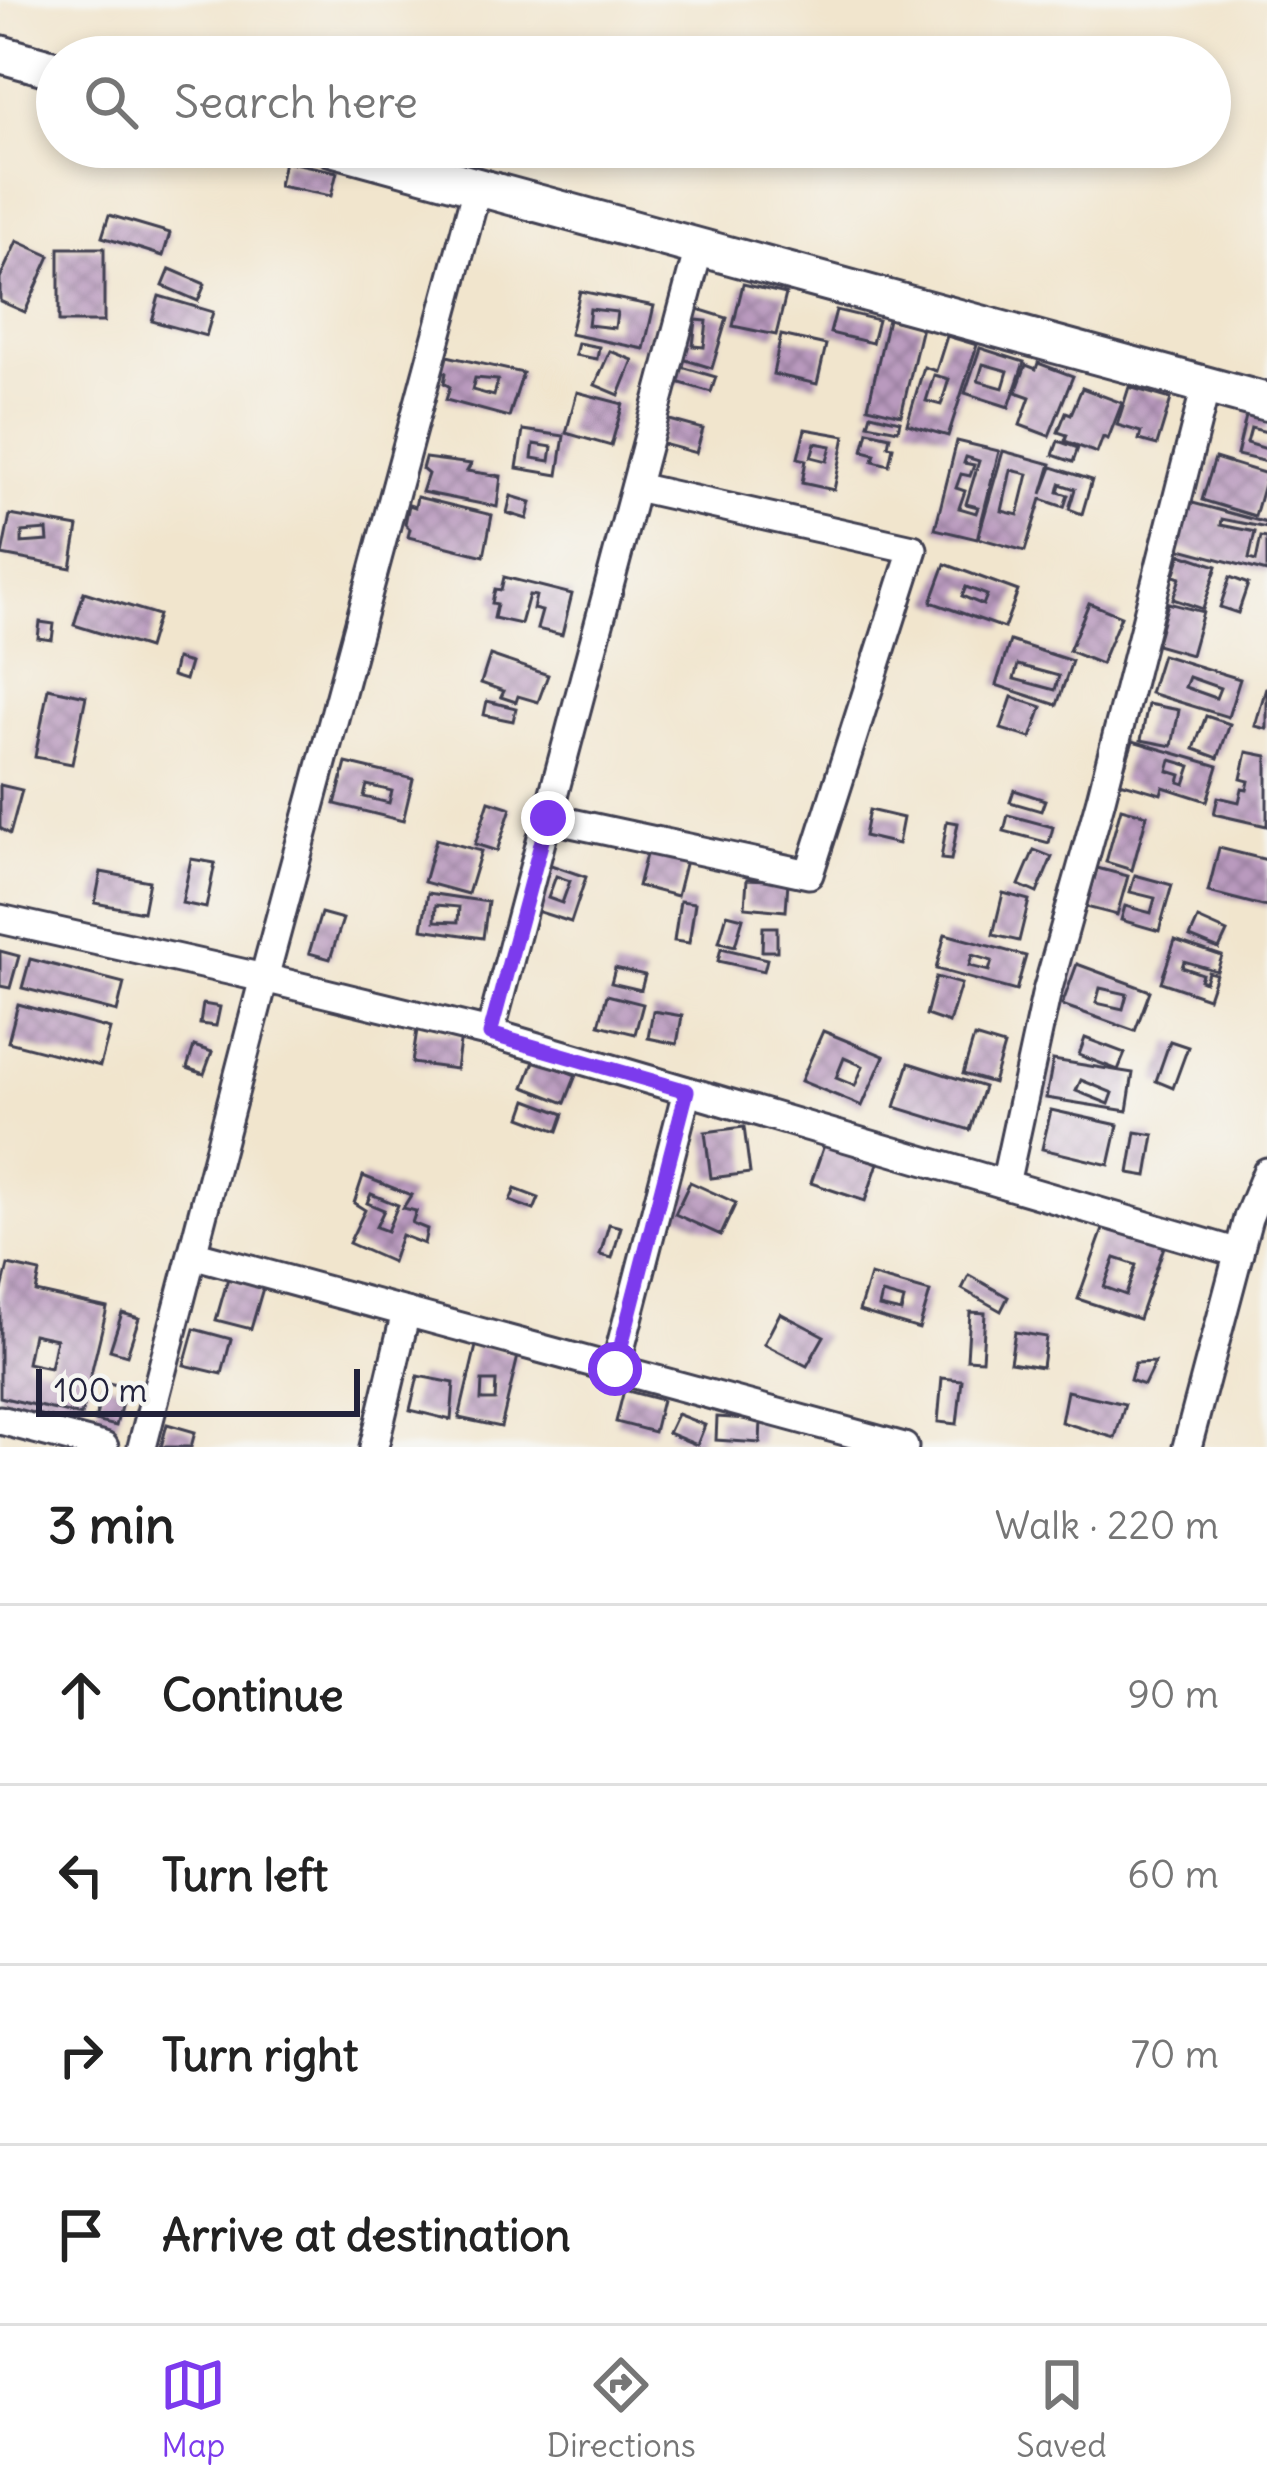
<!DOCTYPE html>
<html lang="en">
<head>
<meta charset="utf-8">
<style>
  :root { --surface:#fff; --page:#f2f2f2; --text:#222; --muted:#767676; --line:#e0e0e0; --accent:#7c3aed }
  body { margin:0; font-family:Delius,sans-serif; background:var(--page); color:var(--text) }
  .scale { position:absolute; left:36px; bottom:30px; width:324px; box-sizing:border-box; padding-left:12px; border:6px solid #22223b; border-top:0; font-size:33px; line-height:42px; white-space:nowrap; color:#22223b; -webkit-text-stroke:9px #f6f6f2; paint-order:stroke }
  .stop { position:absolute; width:36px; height:36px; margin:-27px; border:9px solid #7c3aed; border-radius:50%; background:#fff }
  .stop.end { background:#7c3aed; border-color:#fff; box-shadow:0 3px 12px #0008 }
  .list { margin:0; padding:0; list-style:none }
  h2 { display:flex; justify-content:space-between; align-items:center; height:156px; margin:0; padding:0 48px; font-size:51px }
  h2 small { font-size:39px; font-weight:400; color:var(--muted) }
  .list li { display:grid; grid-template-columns:78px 1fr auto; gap:36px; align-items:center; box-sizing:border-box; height:180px; padding:0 48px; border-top:3px solid var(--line) }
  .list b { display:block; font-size:45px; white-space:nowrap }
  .list em { font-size:39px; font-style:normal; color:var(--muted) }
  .icon { flex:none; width:66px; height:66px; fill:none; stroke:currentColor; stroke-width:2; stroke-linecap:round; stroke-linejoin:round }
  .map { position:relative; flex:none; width:1267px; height:1447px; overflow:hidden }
  .search { position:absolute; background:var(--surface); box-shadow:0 6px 18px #0003; left:36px; right:36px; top:36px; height:132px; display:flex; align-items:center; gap:30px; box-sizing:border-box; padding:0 42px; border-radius:66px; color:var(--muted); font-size:45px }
  .sheet { height:876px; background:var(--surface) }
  nav { display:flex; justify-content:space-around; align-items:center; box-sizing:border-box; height:168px; border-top:3px solid var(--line); background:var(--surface); font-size:33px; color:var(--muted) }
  nav a { display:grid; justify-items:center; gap:6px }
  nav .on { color:var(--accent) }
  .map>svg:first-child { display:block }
</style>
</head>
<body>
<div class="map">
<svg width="1267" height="1447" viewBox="0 0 1267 1447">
  <defs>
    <pattern id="building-cross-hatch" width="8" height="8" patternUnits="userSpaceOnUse" patternTransform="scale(3)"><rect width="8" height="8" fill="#b99abe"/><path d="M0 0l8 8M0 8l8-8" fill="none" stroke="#967d9c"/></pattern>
  </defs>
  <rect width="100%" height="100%" fill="#f6f6f2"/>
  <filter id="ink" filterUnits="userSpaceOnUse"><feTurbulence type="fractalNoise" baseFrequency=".00833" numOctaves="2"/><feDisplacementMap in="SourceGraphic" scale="24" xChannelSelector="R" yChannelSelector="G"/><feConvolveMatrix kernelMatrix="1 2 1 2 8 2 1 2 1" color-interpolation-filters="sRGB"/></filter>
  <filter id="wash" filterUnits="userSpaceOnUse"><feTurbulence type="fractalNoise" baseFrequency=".004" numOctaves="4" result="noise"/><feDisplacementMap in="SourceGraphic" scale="48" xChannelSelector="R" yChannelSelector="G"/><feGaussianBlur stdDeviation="2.7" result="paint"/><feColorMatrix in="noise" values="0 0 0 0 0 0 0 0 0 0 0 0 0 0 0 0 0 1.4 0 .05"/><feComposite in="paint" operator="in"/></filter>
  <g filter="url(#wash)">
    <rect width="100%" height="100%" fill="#f1e5cd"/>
    <g id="blocks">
      <g fill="url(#building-cross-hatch)" fill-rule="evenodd">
        <path d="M284 161 337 172 331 196 279 186Z"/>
        <path d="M109 215 170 233 163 256 102 237Z"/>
        <path d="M17 241 50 256 25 312 0 301V278Z"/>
        <rect x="59" y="248" width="45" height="74"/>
        <path d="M170 269 205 284 198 301 163 286Z"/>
        <path d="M743 284 786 294 776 335 733 326Z"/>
        <path d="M580 291 654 306 644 349 570 334ZM590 309 617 312 615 328 588 325Z"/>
        <path d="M159 296 213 312 206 336 152 321Z"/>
        <path d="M691 307 727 318 712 368 676 357ZM696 320 707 321 704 347 693 346Z"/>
        <path d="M836 310 878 320 872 343 830 333Z"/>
        <path d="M888 319 922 327 901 415 868 407Z"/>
        <path d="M781 335 826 345 817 384 773 374Z"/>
        <path d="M947 336 977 345 948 436 907 424 924 367 936 371ZM934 375 949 379 941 405 926 401Z"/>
        <path d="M578 343 599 347 597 359 575 355Z"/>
        <path d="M980 348 1024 362 1009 407 965 393ZM983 364 1008 371 1003 388 978 381Z"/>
        <path d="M610 351 633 360 619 395 595 385Z"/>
        <path d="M447 356 523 373 509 417 446 400 450 387 444 383 446 373 440 368ZM475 378 498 380 494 396 472 390Z"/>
        <path d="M1038 363 1073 376 1049 436 1020 425 1030 397 1016 392 1026 365 1036 369Z"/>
        <path d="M675 365 716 377 711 392 670 380Z"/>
        <path d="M1129 387 1171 399 1157 445 1139 440 1141 432 1117 425Z"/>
        <path d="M1082 388 1122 403 1108 439 1103 437 1097 453 1065 441 1067 435 1058 432 1066 412 1071 414Z"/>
        <path d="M577 392 623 404 611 446 566 433Z"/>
        <path d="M1247 412 1267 417V432L1251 428 1247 443 1267 449V462L1237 455Z"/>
        <path d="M871 414 900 421 898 430 868 424Z"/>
        <path d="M666 419 703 429 696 453 659 443Z"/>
        <path d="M805 429 845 436 834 490 802 483 806 460 798 458ZM815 443 831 446 827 461 811 457Z"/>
        <path d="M523 430 564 436 558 475 517 468ZM534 444 552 447 550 461 532 458Z"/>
        <path d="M868 431 890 436 888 446 893 447 889 465 873 461 875 454 863 451Z"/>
        <path d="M957 441 999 451 977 539 935 529ZM966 457 979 461 966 504 978 507 976 513 959 508 965 491 956 488 961 474 970 476 974 465 964 463Z"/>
        <path d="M1058 441 1078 448 1073 462 1053 455Z"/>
        <path d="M1003 451 1051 464 1042 494 1052 467 1092 480 1082 514 1069 509 1075 489 1060 484 1058 492 1068 495 1064 507 1041 499 1025 551 978 538ZM1011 470 1028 474 1018 515 1002 511Z"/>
        <path d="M425 458 471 464 467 471 501 476 497 507 422 492 428 474 422 469Z"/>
        <path d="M1215 458 1267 474 1255 516 1202 500Z"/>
        <path d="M511 496 531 502 527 519 507 513Z"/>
        <path d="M417 497 492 515 484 556 408 537 410 529 405 524 409 505 415 507Z"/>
        <path d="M1189 502 1267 523V528L1222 519 1221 525 1255 532 1249 559 1256 561 1261 537 1267 538V572L1177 548Z"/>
        <path d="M10 515 78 527 71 568 2 555ZM47 530 48 541 22 543V532Z"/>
        <path d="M1181 554 1217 566 1203 609 1173 599 1180 578 1174 576Z"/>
        <path d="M945 564 1018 591 1004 628 931 602ZM966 587 987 595 983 605 962 596Z"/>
        <path d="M504 577 572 594 562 635 537 629 542 611 533 609 536 596 529 595 521 624 494 618 497 604 492 603 495 589 501 590Z"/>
        <path d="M1230 577 1248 584 1238 613 1220 607Z"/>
        <path d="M84 592 158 615 148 648 74 625Z"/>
        <path d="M1089 603 1121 616 1101 664 1069 651Z"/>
        <path d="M1168 603 1203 612 1191 655 1156 645Z"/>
        <path d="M40 622 54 624 52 640 38 638Z"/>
        <path d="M1010 641 1072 661 1057 705 996 685ZM1018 665 1059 676 1055 690 1014 679Z"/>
        <path d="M490 655 548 675 538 702 518 696 516 702 501 697 504 691 481 683Z"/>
        <path d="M1162 655 1240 679 1228 717 1150 693ZM1189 677 1220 688 1216 698 1185 687Z"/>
        <path d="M176 659 190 663 185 680 172 676Z"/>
        <path d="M48 688 86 696 72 764 35 757Z"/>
        <path d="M1266 688H1267V729L1255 726Z"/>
        <path d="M1012 697 1042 707 1031 738 1001 729Z"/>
        <path d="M487 701 516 708 513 721 484 715Z"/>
        <path d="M1148 704 1179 710 1172 746 1141 740Z"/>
        <path d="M1206 716 1230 724 1218 758 1194 749Z"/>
        <path d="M1133 741 1218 766 1207 801 1163 787 1161 794 1120 782ZM1171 760 1191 766 1185 784 1179 782 1181 775 1168 771Z"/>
        <path d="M1247 752 1267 756V826L1214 814 1218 797 1239 802 1242 789 1247 790 1249 781 1241 779Z"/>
        <path d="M346 763 413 779 403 821 335 804ZM367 785 392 791 389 803 364 797Z"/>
        <path d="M0 785 22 790 10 834 0 828Z"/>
        <path d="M1014 790 1045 800 1041 811 1010 802Z"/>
        <path d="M489 801 511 808 497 851 475 844Z"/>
        <path d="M1121 808 1147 815 1132 870 1106 862Z"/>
        <path d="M869 810 903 818 898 844 864 836Z"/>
        <path d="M1008 815 1053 827 1049 843 1004 831Z"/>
        <path d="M947 821 958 823 951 860 941 859Z"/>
        <path d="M436 839 481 851 468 894 424 882Z"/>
        <path d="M1219 848 1267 860V907L1208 892Z"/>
        <path d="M1034 850 1052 857 1037 893 1019 885Z"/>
        <path d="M647 851 686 860 677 896 638 886Z"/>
        <path d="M191 859 215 863 206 908 182 903Z"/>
        <path d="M542 862 586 877 571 922 527 908ZM556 876 570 881 562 903 548 898Z"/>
        <path d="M1097 868 1128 876 1117 915 1086 907Z"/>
        <path d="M101 872 149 881 143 912 95 903Z"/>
        <path d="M1135 875 1172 885 1159 931 1121 920 1125 906 1151 913 1155 898 1130 892Z"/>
        <path d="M747 879 788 881 786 911 745 907Z"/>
        <path d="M428 893 488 902 483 938 422 929ZM436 905 459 907 458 922 435 921Z"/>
        <path d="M1003 893 1029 900 1019 941 993 935Z"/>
        <path d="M680 901 695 903 689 943 674 941Z"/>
        <path d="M321 913 343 919 330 959 309 953Z"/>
        <path d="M727 914 743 918 735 946 719 942Z"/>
        <path d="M1198 919 1227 932 1219 949 1190 937Z"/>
        <path d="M763 927H777V951H762Z"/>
        <path d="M945 934 1026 956 1016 991 936 969ZM972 955 992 961 989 971 969 966Z"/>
        <path d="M1175 940 1222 956 1217 971 1184 961 1182 967 1202 974 1200 980 1205 982 1208 972 1216 974 1208 998 1161 982Z"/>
        <path d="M721 948 767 959 764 971 718 961Z"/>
        <path d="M0 951 19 956 10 988 0 986Z"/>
        <path d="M30 959 124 983 117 1012 22 988Z"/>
        <path d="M1077 964 1150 991 1135 1031 1062 1005ZM1100 988 1127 994 1123 1009 1096 1003Z"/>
        <path d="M615 968 645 975 641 990 611 983Z"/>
        <path d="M936 977 961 984 949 1023 926 1015Z"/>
        <path d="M607 995 643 1004 635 1034 599 1025Z"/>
        <path d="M18 1004 110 1029 100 1066 8 1042Z"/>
        <path d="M203 1004 220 1007 216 1026 200 1024Z"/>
        <path d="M653 1011 682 1016 677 1044 648 1038Z"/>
        <path d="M417 1030 461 1036 456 1069 412 1063Z"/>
        <path d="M823 1031 884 1056 862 1106 801 1081ZM844 1058 863 1066 855 1086 836 1078Z"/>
        <path d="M974 1037 1004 1046 993 1083 963 1074Z"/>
        <path d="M1085 1038 1125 1053 1118 1070 1079 1055Z"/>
        <path d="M1170 1041 1188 1047 1173 1088 1156 1081Z"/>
        <path d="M194 1046 212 1052 204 1074 187 1068Z"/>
        <path d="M535 1059 576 1075 565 1103 524 1087Z"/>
        <path d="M1053 1060 1133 1073 1127 1111 1046 1098ZM1081 1080 1113 1093 1109 1104 1076 1091Z"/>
        <path d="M909 1063 984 1087 970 1130 895 1107Z"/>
        <path d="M527 1100 564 1114 558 1131 521 1117Z"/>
        <path d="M1051 1110 1118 1125 1109 1165 1042 1149Z"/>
        <path d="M744 1127 750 1173 711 1178 705 1132Z"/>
        <path d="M1136 1132 1154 1135 1147 1176 1129 1173Z"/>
        <path d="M824 1145 878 1163 865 1201 811 1183Z"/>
        <path d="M363 1176 411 1195 403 1208 416 1211 412 1223 427 1229 424 1244 401 1235 392 1262 349 1243 365 1210 354 1203ZM371 1194 398 1205 387 1231 376 1227 384 1210 367 1203Z"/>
        <path d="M690 1182 736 1203 721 1235 675 1214Z"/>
        <path d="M515 1189 539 1198 534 1210 510 1201Z"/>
        <path d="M1106 1221 1166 1241 1139 1319 1078 1299ZM1115 1258 1136 1265 1126 1295 1104 1287Z"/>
        <path d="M609 1224 621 1227 612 1258 600 1255Z"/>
        <path d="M8 1265 40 1272 36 1292 107 1308 81 1416 0 1397V1298ZM33 1334 56 1339 50 1368 27 1363Z"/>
        <path d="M870 1275 930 1292 919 1329 859 1311ZM882 1294 904 1300 901 1312 879 1307Z"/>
        <path d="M969 1275 1008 1297 1001 1311 962 1289Z"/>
        <path d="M228 1278 263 1288 251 1329 216 1320Z"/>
        <path d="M970 1312 985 1313 982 1360 967 1359Z"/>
        <path d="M122 1313 139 1318 127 1355 110 1350Z"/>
        <path d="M780 1313 824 1336 807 1366 764 1344Z"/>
        <path d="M194 1329 231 1339 222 1374 184 1365Z"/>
        <path d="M1015 1332 1046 1337 1042 1367 1010 1362Z"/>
        <path d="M476 1346 518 1356 501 1427 459 1418ZM482 1381H496L495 1400H481Z"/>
        <path d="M1155 1362 1144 1385 1130 1380 1135 1363Z"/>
        <path d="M418 1376 454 1383 451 1420 410 1410Z"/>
        <path d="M942 1378 962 1380 957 1424 938 1422Z"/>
        <path d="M104 1382 126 1387 116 1426 95 1421Z"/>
        <path d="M624 1390 662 1400 654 1432 616 1422Z"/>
        <path d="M1067 1391 1125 1404 1115 1438 1061 1422Z"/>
        <path d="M677 1414 705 1425 697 1445 668 1433Z"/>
        <path d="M717 1417 761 1420 760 1443 716 1440Z"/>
        <path d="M167 1424 195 1432 191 1447H161Z"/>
      </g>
    </g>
  </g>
  <g filter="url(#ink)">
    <use href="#blocks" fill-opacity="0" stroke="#413f51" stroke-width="3"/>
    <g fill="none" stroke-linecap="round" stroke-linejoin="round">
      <g stroke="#413f51" stroke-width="33">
        <g id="street">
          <path d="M548 818 809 874 913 549 636 487"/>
          <path d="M0 919 264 978 490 1033 1239 1253"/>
          <path d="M490 1033 699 248"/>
          <path d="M1005 1184 1046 995 1101 799 1206 386"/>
          <path d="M192 1254 904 1447"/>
          <path d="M615 1369 687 1091"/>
          <path d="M0 1420 104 1447"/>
          <path d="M142 1447 264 978 477 188"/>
          <path d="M374 1447 406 1312"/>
          <path d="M1187 1447 1248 1218 1267 1172"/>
        </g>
      </g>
      <g stroke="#413f51" stroke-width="42">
        <g id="secondary">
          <path d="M0 54 57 70"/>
          <path d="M331 147 1267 402"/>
        </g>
      </g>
      <use href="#street" stroke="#fff" stroke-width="27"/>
      <use href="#secondary" stroke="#fff" stroke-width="36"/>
    </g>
  </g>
  <g fill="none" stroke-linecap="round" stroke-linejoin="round" filter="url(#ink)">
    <path stroke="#7c3aed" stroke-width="15" d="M548 818 490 1034 687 1091 615 1369"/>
  </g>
</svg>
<div class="scale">100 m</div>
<div class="stop" style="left:615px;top:1369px"></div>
<div class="stop end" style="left:548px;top:818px"></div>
<div class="search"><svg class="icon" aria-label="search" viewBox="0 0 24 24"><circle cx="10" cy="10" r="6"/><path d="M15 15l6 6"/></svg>Search here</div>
</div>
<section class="sheet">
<h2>3 min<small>Walk · 220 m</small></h2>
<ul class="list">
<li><svg class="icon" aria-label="ahead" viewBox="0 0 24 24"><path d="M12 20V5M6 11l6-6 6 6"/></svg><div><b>Continue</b></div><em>90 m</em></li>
<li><svg class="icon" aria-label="left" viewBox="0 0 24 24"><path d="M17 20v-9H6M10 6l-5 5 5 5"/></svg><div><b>Turn left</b></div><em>60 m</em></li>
<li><svg class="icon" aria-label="right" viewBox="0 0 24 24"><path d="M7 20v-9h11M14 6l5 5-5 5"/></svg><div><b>Turn right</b></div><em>70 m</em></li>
<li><svg class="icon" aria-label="arrive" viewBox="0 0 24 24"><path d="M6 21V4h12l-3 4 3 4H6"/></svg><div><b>Arrive at destination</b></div></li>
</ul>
</section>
<nav>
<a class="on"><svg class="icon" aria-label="map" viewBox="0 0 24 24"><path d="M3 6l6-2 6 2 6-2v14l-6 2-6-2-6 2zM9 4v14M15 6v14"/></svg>Map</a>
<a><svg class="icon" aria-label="directions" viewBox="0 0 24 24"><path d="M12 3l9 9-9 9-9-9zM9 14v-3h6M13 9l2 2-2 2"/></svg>Directions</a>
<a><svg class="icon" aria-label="saved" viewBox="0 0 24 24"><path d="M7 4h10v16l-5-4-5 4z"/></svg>Saved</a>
</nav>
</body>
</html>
